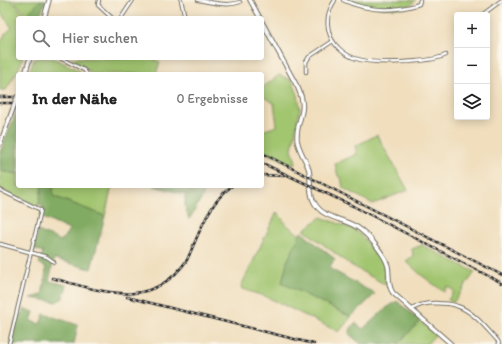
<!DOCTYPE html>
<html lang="de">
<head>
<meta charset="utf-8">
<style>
  :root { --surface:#fff; --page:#f6f6f6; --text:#222; --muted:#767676; --line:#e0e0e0 }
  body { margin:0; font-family:Itim,sans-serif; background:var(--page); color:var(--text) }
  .controls { position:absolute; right:12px; top:12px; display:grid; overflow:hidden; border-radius:4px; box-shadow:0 2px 10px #0003 }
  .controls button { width:36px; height:36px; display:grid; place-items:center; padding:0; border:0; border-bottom:1px solid var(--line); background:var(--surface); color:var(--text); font:20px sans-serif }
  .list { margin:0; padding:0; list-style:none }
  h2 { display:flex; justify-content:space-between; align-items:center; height:52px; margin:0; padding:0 16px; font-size:17px }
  h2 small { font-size:13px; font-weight:400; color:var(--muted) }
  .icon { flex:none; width:22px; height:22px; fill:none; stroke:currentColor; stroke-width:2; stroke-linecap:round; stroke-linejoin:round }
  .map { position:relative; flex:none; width:502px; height:344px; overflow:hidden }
  .search { position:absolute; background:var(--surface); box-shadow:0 2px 10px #0003; left:16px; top:16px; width:248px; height:44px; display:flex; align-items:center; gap:10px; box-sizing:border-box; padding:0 14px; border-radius:4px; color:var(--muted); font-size:15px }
  .panel { position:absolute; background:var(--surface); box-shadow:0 2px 10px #0003; left:16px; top:72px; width:248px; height:116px; border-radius:4px }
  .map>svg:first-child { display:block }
</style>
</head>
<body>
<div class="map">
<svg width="502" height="344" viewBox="0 0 502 344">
  <rect width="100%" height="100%" fill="#fbf7ec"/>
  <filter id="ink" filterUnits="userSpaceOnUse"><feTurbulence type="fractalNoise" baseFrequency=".025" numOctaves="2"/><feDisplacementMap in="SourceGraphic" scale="8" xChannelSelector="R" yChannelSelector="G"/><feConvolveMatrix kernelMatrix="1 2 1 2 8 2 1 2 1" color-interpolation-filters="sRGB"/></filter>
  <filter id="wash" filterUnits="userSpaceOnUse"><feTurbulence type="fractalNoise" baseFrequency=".012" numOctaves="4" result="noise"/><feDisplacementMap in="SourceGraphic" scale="16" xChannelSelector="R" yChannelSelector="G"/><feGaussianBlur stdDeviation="0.9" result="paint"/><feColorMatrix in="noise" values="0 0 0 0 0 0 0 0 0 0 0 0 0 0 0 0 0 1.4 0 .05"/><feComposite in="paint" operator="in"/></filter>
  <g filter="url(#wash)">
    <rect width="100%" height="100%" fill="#f0debd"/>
    <g fill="#a2c56f" stroke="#66784d">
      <path d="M0 0H12L26 18H18V58H23L18 70 6 90H0V44L5 34 12 28 0 12Z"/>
      <path d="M14 0H41L26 15Z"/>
      <path d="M346 0H416C406 15 361 6 346 0Z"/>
      <path d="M35 58H53L80 71 82 73 28 74Z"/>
      <path d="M71 58H151L160 62 156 74H91L88 70 77 64Z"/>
      <path d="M279 75 292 80 298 95 300 109 292 149 296 162 294 165 262 151V131L277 126 274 103 262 96V88Z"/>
      <path d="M377 135 408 190 373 204 343 188 341 177 338 176 335 164 357 154 355 146Z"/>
      <path d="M0 171 18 174V186H42L39 204 37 207 0 189Z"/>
      <path d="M53 186H112L105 216 53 196Z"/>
      <path d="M277 212 287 225 300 235 287 262 282 283 351 317 339 332 267 297 242 289 241 286Z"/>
      <path d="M321 217 351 228 360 234 383 262 386 285 352 266 304 230Z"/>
      <path d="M422 245 475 272 453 303 448 300 454 291 447 286 444 292 420 274 406 261 413 256 412 249Z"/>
      <path d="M420 321 435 335 427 344H398Z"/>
    </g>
    <g fill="#81aa62" stroke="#566a46">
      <path d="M41 0H46L39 18H28L26 15Z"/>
      <path d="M18 108V174L0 171V152Z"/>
      <path d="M42 186H53V196L105 216 91 269 54 259 49 281 67 285 63 298 56 302C48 300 40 300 31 298L42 295 45 279 46 268 39 263 43 252 34 249 38 231 61 241 69 230 41 217 43 206 39 204Z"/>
      <path d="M153 186H205L203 196 189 220 185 206V194Z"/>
      <path d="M301 232 335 259 329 268 375 294 351 317 282 283 287 262Z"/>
      <path d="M397 301 420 321 398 344H361L349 334 351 328 355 323 363 329 385 309Z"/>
      <path d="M25 309 34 312 31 321 40 324 44 314 78 325 74 344H9L16 320Z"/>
    </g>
  </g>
  <g filter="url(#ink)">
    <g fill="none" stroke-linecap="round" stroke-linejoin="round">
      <g stroke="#706a5e" stroke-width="4.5">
        <g id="street">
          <path d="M99 0 98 5 112 18"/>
          <path d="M181 0 185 18"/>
          <path d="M198 0C211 2 227 7 240 2"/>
          <path d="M335 0C328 11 326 20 329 32 332 44 343 54 354 58 373 65 428 63 446 55"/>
          <path d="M343 0C366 11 391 12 416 5L419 4 420 0"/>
          <path d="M482 15 502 0"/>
          <path d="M121 18 133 0"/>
          <path d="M60 58 84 70 87 74"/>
          <path d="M306 72V62L309 57 333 41"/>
          <path d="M0 190 41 210 9 344"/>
          <path d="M0 244 47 257 54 262"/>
          <path d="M411 310C419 304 426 303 435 303 442 304 450 303 457 306 473 311 486 328 498 341L499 344"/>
        </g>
      </g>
      <g stroke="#706a5e" stroke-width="5.5">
        <g id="secondary">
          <path d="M250 0 260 18"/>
          <path d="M44 18 49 0"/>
          <path d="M262 22 298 88C309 112 296 118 297 139 298 150 306 159 309 170 311 180 309 190 313 200 322 221 346 217 361 230 370 237 385 255 388 266 390 276 387 285 393 293L451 344"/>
          <path d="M25 74 30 58"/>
          <path d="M0 144 14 106"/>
        </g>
      </g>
      <use href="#street" stroke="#fff" stroke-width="2.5"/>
      <use href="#secondary" stroke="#fff" stroke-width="3.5"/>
      <g stroke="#2b2b2b" stroke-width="2.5">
        <g id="rail">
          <path d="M0 97H18"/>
          <path d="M0 103H18"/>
          <path d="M262 153 502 275"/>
          <path d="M262 163 353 206 502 283"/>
          <path d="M262 175 284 176"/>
          <path d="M52 278C102 291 151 312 187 260 199 234 208 203 232 186"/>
          <path d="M127 297 314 344"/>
        </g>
      </g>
      <use href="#rail" stroke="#fbf7ec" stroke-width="1" stroke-dasharray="3" stroke-linecap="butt"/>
      <g stroke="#706a5e" stroke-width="5.5" stroke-linecap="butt">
        <path id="secondary-bridge" d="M14 106 18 95"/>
      </g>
      <use href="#secondary-bridge" stroke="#fff" stroke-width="3.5"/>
    </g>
  </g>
</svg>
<div class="controls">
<button>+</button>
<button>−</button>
<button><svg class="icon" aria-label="layers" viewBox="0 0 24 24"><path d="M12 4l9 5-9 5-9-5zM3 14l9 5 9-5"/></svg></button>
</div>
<div class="search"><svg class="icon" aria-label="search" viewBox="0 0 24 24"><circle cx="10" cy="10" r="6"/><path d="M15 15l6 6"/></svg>Hier suchen</div>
<section class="panel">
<h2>In der Nähe<small>0 Ergebnisse</small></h2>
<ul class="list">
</ul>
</section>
</div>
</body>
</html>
